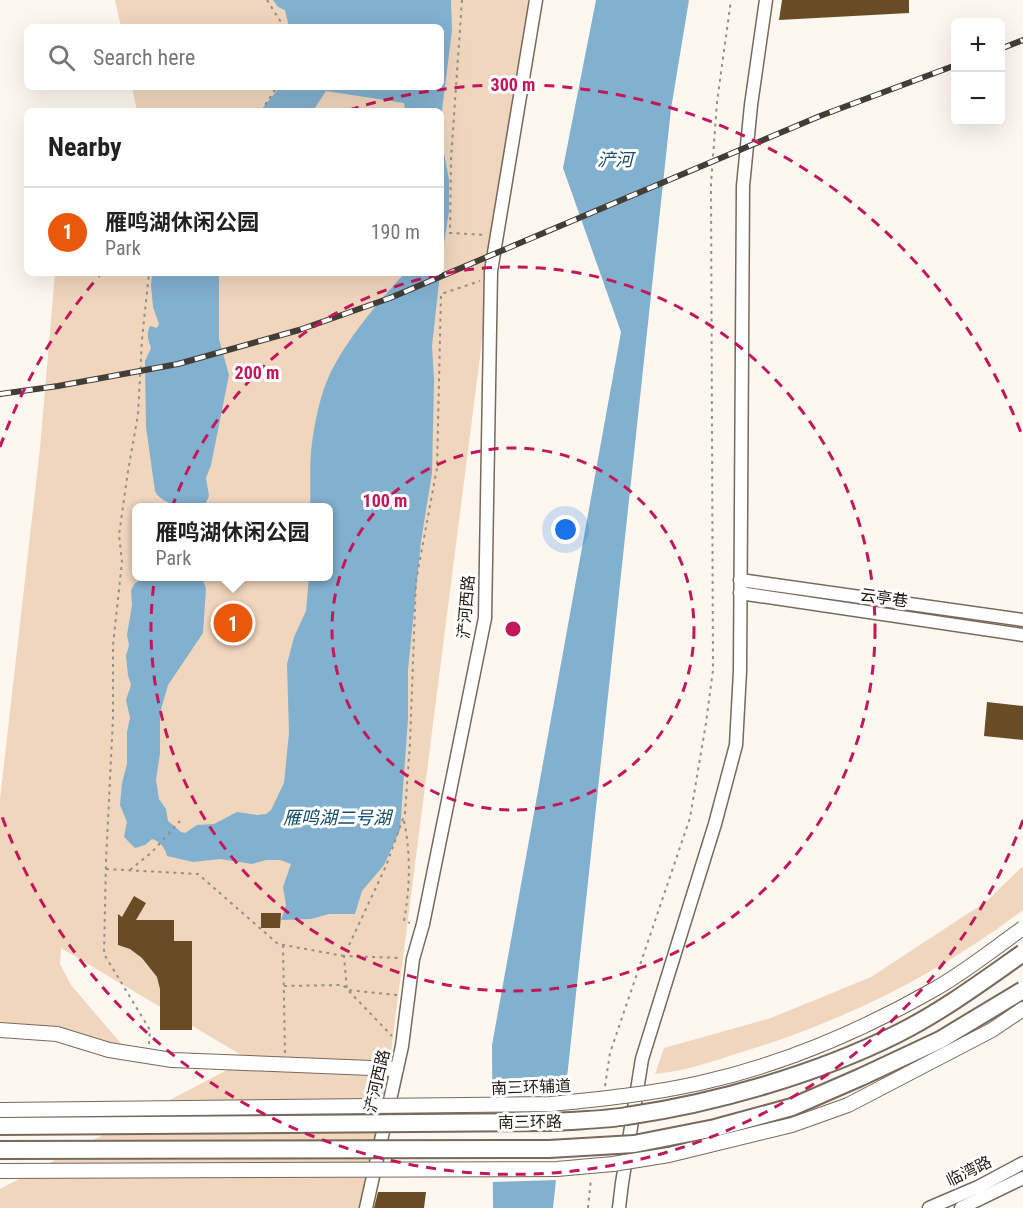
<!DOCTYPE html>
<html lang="en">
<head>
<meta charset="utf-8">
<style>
  :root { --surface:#fff; --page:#f2f2f2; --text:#222; --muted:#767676; --line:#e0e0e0; --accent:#ea580c }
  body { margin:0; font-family:"Roboto Condensed","Noto Sans SC",sans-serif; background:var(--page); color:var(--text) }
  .controls { position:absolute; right:18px; top:18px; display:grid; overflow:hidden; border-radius:9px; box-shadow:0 6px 24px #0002 }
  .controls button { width:54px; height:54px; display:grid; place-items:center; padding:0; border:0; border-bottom:2px solid var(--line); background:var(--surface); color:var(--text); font:30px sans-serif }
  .you { position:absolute; left:566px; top:530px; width:21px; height:21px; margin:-15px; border:4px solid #fff; border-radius:50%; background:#1a73e8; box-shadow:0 0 0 9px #1a73e833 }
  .badge { display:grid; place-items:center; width:39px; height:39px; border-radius:50%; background:var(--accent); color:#fff; font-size:20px; font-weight:700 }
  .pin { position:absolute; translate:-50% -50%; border:3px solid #fff; box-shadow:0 2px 6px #0006 }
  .popup { position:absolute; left:132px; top:503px; width:201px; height:78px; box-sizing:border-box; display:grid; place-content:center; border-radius:9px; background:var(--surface); filter:drop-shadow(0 2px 4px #0005); font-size:20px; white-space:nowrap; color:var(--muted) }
  .popup b { font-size:22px; color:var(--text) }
  .popup::after { content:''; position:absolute; left:50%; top:100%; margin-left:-12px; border:12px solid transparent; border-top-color:var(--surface) }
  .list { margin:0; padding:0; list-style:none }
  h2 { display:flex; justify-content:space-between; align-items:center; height:78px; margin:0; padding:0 24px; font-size:26px }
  h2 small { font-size:20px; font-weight:400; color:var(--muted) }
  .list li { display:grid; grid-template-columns:39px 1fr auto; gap:18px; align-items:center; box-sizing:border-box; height:90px; padding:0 24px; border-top:2px solid var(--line) }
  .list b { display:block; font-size:22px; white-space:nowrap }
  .list p { margin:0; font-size:20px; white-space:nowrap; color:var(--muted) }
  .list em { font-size:20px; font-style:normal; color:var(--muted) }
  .icon { flex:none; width:33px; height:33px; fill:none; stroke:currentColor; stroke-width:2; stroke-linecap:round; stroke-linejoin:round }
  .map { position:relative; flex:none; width:1023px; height:1208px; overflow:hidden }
  .search { position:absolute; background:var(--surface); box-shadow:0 6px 24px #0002; left:24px; top:24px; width:420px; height:66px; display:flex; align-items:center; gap:15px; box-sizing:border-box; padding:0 21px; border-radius:9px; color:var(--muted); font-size:22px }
  .panel { position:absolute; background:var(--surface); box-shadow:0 6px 24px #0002; left:24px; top:108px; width:420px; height:168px; border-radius:9px }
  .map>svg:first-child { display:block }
</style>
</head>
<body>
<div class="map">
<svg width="1023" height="1208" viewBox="0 0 1023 1208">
  <rect width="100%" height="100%" fill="#fdf7f0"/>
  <g fill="#f0d6bd" fill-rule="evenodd">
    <path d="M115 0H535L491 271 371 1208H0V1189L248 1059 61 948 60 964 71 985 123 1046 0 1023V799L40 448 55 273H441V111H137L132 87H441V27H121ZM137 508H329V576H137Z"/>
    <path d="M1023 866V910C937 975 842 1022 739 1053 711 1062 685 1071 655 1074L664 1048 771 1018 871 977 987 901Z"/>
  </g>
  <g fill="#82b0cf">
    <path d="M273 0H451L452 30 441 118V111H405L404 103 326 91 313 111H260L280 87H441V27H289L285 10 278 7Z"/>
    <path d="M596 0H689L671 109 553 1208H493L492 1045 621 332 563 168Z"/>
    <path d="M441 137 449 180V211L441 263Z"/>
    <path d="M152 273H219V339L229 375 211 465 206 478 209 496 204 507C189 508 162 506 155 491L146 427 145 361 151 348C148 339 146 335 150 326L157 328 159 324 153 307 151 285Z"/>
    <path d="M405 273H440L432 346 434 379 432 473 421 541 408 670V719L400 830 384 865 362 891 355 914H329L311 919 281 920 286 905 283 887 291 864 280 860H266L252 864 220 859 193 862 167 856C165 848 160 841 152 839L145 845 135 848 124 837 127 822 120 805 122 783 127 764V732L130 718 126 700 131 685 128 675 126 656 129 645 127 635 132 605 131 590 135 583 145 577H202L206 589 203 633 168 685 160 713V753L156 780 159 799 166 809 168 821 181 832 185 833 197 825 214 824 237 812 257 815 266 814 271 810 284 783 289 733 287 664 294 637 306 611 309 577 329 576V508L310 507C311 486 309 464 312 443 315 421 320 396 329 376 346 340 378 302 405 273Z"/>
  </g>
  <path fill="#fdf7f0" d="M567 1091 558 1180 490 1182 489 1095Z"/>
  <g fill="#694c25">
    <path d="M782 0H909V13L779 20Z"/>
    <path d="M987 702 1023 706V740L984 736Z"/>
    <path d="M134 896 146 903 136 920H174V941H192V1030H160V989L157 977 142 958 130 949 118 945V914L122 917Z"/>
    <path d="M261 913H281L280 928H261Z"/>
    <path d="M378 1192H426L424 1208H374Z"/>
  </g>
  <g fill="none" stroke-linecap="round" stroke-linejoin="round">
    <g stroke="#77695b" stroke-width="15">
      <g id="tertiary">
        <path d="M740 580 1023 620"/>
        <path d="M740 593 1023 635"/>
        <path d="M366 1208 402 1046 413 959 423 924 485 618 491 271 536 0"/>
        <path d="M619 1208 622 1183 642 1059 715 824 736 745 740 671 743 186 751 105 766 0"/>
        <path d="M929 1208 978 1187 1023 1163"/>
        <path d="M961 1208 1023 1178"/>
      </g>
    </g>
    <g stroke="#77695b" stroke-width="16">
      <path id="secondary" d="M0 1030 57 1034 109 1050 172 1060 396 1069"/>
    </g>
    <g stroke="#948f88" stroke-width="2" stroke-dasharray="3 4.5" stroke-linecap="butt">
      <path d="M267 0 284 27"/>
      <path d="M462 0 451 159 450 233 486 235"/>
      <path d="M261 111 277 87"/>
      <path d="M404 821C411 855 410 887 404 921L410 923"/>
      <path d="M106 869 198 874 278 944 344 956 386 866 405 813 410 743 416 581 437 468 441 294 480 281"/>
      <path d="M130 870 152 852 180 821"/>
      <path d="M283 945 285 1053"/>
      <path d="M284 986 343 985 392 1036"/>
      <path d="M397 995 347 990 344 956 401 958"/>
      <path d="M149 1044 150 1030 104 954 106 861 113 718V645L122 562 119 535 128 471 138 415 142 339 149 273"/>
      <path d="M605 1086 610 1053 690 818 706 723 713 670 711 184 717 102 731 0"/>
      <path d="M588 1208 591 1178"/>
    </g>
    <use href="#tertiary" stroke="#fff" stroke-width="12"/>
    <use href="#secondary" stroke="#fff" stroke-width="14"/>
    <g stroke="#423d36" stroke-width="6">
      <g id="rail">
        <path d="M1000 49 1023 40"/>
        <path d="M0 394 58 386 178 364 299 330 390 298 820 116 956 65"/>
      </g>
    </g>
    <use href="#rail" stroke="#fff" stroke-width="4" stroke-dasharray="11" stroke-linecap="butt"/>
    <g stroke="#77695b" stroke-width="16" stroke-linecap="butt">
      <g id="secondary-bridge">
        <path d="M0 1110 551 1104C601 1099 651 1094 700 1083 781 1065 861 1031 933 990 964 973 993 949 1023 928"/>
        <path d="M0 1171 557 1169 613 1164 669 1155 792 1125 848 1105 992 1030 1023 1009"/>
      </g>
    </g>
    <g stroke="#77695b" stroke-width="20" stroke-linecap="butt">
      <g id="trunk-bridge">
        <path d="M0 1126 555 1122C579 1120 604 1120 627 1116 716 1103 817 1074 897 1034 941 1012 982 982 1023 953"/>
        <path d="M0 1150 549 1149 634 1144 715 1128 792 1107 861 1077 940 1040 1023 990"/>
      </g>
    </g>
    <use href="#secondary-bridge" stroke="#fff" stroke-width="14"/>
    <use href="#trunk-bridge" stroke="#fff" stroke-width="16"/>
  </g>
  <g fill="none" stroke="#c2185b" stroke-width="3" stroke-dasharray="10 8">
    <circle cx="513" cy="629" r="181"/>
    <circle cx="513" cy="629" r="362"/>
    <path d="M1023 820A544 544 0 0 1 0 811M0 447A544 544 0 0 1 99 276M349 110A544 544 0 0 1 1023 438"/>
  </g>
  <g text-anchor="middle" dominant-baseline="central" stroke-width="6" stroke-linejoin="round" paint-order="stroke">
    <g font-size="16" fill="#1f1a14" stroke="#fff">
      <text transform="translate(884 598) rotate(8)">云亭巷</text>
      <text transform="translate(466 607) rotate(-85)">浐河西路</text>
      <text transform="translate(377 1081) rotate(-77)">浐河西路</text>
      <text transform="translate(531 1087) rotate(-2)">南三环辅道</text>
      <text transform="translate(530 1122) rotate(-1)">南三环路</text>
      <text transform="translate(969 1171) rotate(-26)">临湾路</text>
    </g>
    <g font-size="18" font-style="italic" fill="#144c6c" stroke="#fff">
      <text x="615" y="159">浐河</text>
      <text x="337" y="817">雁鸣湖二号湖</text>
    </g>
  </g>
  <circle cx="513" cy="629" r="9" fill="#c2185b" stroke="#fff" stroke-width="3"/>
  <g font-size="18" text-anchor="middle" font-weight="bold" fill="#c2185b" stroke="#fff" stroke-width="6" stroke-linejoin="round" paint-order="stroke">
    <text x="513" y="91">300 m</text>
    <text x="257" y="379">200 m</text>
    <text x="385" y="507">100 m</text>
  </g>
</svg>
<div class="controls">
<button>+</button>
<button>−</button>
</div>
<div class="you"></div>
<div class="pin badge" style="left:233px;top:623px">1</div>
<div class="popup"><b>雁鸣湖休闲公园</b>Park</div>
<div class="search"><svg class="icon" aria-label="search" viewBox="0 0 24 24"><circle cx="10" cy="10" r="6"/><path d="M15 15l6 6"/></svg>Search here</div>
<section class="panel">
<h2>Nearby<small></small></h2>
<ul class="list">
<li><span class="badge">1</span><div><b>雁鸣湖休闲公园</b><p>Park</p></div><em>190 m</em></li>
</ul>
</section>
</div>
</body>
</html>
